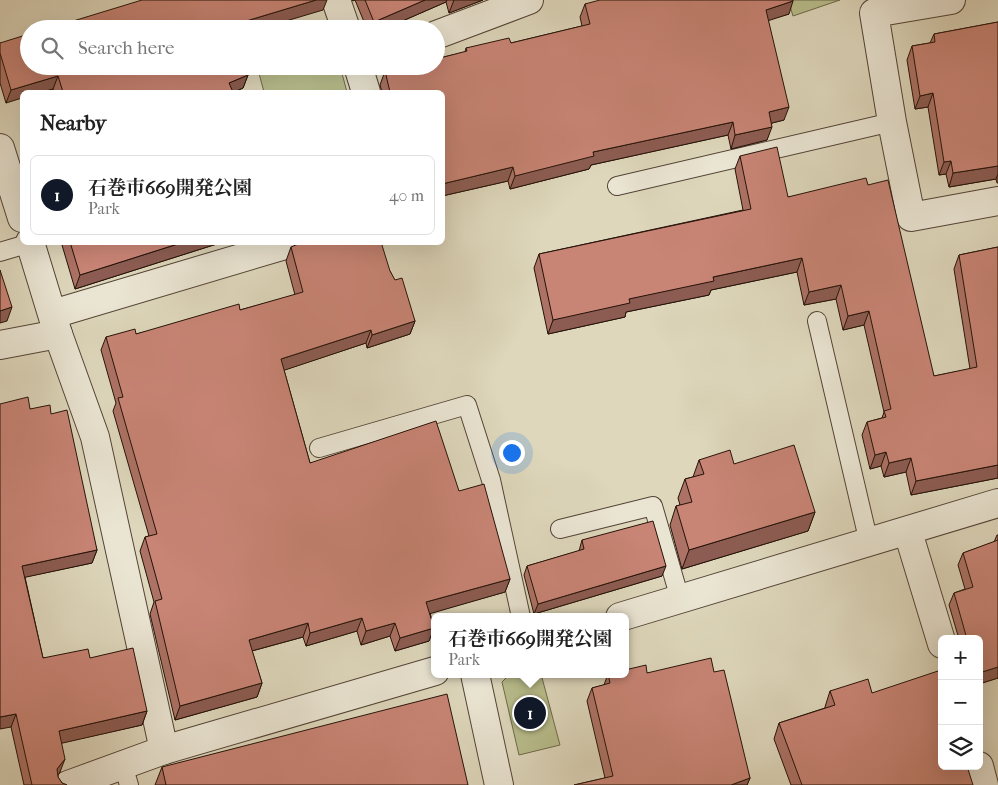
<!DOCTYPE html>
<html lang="en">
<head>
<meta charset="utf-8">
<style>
  :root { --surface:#fff; --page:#f2f2f2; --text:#222; --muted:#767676; --line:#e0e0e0; --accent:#111827 }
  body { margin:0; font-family:"IM FELL French Canon","Noto Serif JP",serif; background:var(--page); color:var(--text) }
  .controls { position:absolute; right:15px; bottom:15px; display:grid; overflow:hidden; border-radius:8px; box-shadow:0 5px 20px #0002 }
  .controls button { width:45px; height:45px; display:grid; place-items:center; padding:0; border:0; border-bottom:1px solid var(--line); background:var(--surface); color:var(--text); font:25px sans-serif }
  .you { position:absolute; left:511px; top:452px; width:18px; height:18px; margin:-12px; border:4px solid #fff; border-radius:50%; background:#1a73e8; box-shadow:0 0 0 8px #1a73e833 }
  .badge { display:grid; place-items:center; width:32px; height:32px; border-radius:50%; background:var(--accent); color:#fff; font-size:16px; font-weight:700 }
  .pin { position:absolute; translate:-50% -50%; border:2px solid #fff; box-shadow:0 1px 5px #0006 }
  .popup { position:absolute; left:431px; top:613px; width:198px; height:65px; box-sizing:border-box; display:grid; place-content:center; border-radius:8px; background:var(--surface); filter:drop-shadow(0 1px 4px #0005); font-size:16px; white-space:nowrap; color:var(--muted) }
  .popup b { font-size:19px; color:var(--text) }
  .popup::after { content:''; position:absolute; left:50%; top:100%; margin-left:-10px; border:10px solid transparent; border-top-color:var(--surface) }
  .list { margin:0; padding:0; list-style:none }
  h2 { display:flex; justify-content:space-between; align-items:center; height:65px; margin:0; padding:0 20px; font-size:21px }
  h2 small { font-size:16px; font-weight:400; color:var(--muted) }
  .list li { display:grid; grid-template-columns:32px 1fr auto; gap:15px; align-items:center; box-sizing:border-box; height:80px; margin:0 10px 10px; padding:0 10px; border:1px solid var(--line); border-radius:8px }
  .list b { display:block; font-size:19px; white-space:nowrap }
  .list p { margin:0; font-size:16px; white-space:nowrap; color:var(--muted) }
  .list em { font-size:16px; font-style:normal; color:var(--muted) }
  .icon { flex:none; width:28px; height:28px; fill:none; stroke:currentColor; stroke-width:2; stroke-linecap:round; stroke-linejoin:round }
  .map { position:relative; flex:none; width:998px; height:785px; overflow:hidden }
  .search { position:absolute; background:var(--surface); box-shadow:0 5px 20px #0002; left:20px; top:20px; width:425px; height:55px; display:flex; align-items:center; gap:12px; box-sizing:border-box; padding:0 18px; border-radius:28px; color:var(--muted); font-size:19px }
  .panel { position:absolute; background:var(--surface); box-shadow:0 5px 20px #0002; left:20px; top:90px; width:425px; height:155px; border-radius:8px }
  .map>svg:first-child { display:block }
</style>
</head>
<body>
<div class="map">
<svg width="998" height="785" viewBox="0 0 998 785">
  <rect width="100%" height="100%" fill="#ded7bc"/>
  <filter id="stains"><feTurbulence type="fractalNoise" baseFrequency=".004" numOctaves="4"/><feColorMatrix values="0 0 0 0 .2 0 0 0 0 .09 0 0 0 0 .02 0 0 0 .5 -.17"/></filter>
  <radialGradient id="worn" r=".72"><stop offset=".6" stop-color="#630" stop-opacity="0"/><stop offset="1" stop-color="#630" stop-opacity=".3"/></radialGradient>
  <g fill="#b8bd8c" stroke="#6e684a">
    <path d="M788 0H840L793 16Z"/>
    <path d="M257 66H340L347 92H264Z"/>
    <path d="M510 674H541L560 745 519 755 502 682Z"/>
  </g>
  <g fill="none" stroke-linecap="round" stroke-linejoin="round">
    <g stroke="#534336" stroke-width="20">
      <g id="service">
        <path d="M617 186 892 122"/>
        <path d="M0 252 30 243"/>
        <path d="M817 321 869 543"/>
        <path d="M319 448 467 405 491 480 521 617"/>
        <path d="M560 529 653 506 680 599"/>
        <path d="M123 765 129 785"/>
      </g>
    </g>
    <g stroke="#534336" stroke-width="30">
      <g id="minor">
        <path d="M336 0 346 29"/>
        <path d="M951 0 874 13 892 122 911 217 998 201"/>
        <path d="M436 35 529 0"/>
        <path d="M358 66 366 92"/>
        <path d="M0 148 22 218"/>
        <path d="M30 242 58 334 95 437 164 750"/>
        <path d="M53 314 295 242"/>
        <path d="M0 345 58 334"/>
        <path d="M908 532 942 644"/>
        <path d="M475 674 499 785"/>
        <path d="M979 766 984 785"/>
      </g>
    </g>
    <g stroke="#534336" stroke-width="30">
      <g id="tertiary">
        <path d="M620 617 998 503"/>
        <path d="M68 785 164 750 435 671"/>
      </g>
    </g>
    <use href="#service" stroke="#eae5d3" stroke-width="18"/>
    <use href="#minor" stroke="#eae5d3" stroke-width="28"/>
    <use href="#tertiary" stroke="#eae5d3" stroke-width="28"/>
  </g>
  <g fill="#ac7265" stroke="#251209">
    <path d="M352 0H483L449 13 446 2 384 29H367L355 0 353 1Z"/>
    <path d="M585 4 789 14 768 20 784 120 772 123 767 140 731 149 728 135 591 165 589 169 510 189 508 181 442 196V92H382L380 85 385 71 465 52 466 48 511 43 582 26 580 17Z"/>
    <path d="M998 22V183H997L996 179 949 187 946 174 939 175 928 107 915 109 907 60 912 46 930 43 934 34Z"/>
    <path d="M0 43 248 75 243 88 234 92H54L53 89 42 92H22L6 103 0 83Z"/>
    <path d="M740 156 788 197 868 185 934 376 970 369 954 269 959 255 998 247V478L911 495 906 472 884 477 881 466 870 469 862 435 867 422 882 418 884 412 864 325 843 330 836 299 804 305 797 272 711 290 709 295 626 312 625 317 548 334 534 268 539 254 743 210 735 169Z"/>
    <path d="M62 242H223L75 289 62 245Z"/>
    <path d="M291 247 390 271 415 321 410 334 367 348 366 343 284 370 310 463 459 491 510 579 505 592 430 613 434 628 429 641 395 651 390 636 361 645 357 631 306 646 303 637 252 651 262 683 257 697 175 720 150 614 154 602 140 551 145 537 149 536 113 411 116 403 101 350 106 337 136 334 240 310 295 295 286 261Z"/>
    <path d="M30 409 51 414 97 550 92 563 25 577 43 658H90L147 711 142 725 61 743 60 772 58 775V777L62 783 67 785H24L11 727Z"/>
    <path d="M699 460 815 512 808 531 682 569 670 525 676 506 680 505 678 498 685 479 693 477Z"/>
    <path d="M997 535H998V678L979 684V639H959L949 605 954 593 965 589 958 565 963 553 994 542Z"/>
    <path d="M582 540 662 576 534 614 524 575 527 566 579 551Z"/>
    <path d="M714 672 750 778 747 785H574L605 778 587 701 592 688 604 685 608 674Z"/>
    <path d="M830 691 872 693 973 785H791L774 739 779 723 825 708V707Z"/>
    <path d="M162 767 468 785H155Z"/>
  </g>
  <g fill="#8c5c52" stroke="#251209">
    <path d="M316 0H327L323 10 259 29H231L233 25Z"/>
    <path d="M425 0H447L446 2 384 29H372L374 22Z"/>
    <path d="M454 0H483L449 13Z"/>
    <path d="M793 1 789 14 761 23 766 10Z"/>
    <path d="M248 75 243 88 234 92H226L229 83Z"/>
    <path d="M58 76 53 89 42 92H22V98L6 103 11 90Z"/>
    <path d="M933 93 928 107 915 109 920 96Z"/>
    <path d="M789 107 784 120 764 125 769 112Z"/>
    <path d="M733 122 728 135 591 165 589 169 510 189 515 176 593 152Z"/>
    <path d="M772 127 767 140 731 149 735 135Z"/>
    <path d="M951 161 946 174 939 175 944 162Z"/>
    <path d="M998 166V174L996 179 949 187 953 173Z"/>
    <path d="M513 167 508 181 442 196V184Z"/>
    <path d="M184 242H223L75 289 80 275Z"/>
    <path d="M802 258 797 272 711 290 709 295 626 312 625 317 548 334 553 320 629 299 713 277Z"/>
    <path d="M841 285 836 299 804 305 809 292Z"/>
    <path d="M12 307 7 321 0 323V311Z"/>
    <path d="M869 311 864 325 843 330 848 316Z"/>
    <path d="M415 321 410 334 367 348 372 335Z"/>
    <path d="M371 330 366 343 276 373 281 359Z"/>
    <path d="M886 452 881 466 870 469 875 455Z"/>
    <path d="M911 458 906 472 884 477 889 463Z"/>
    <path d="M998 465V478L911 495 916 481Z"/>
    <path d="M815 512 808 531 682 569 689 550Z"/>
    <path d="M97 550 92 563 17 579 22 566Z"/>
    <path d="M666 566 662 576 534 614 538 604Z"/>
    <path d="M510 579 505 592 422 616 426 602Z"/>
    <path d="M362 618 357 631 306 646 310 633Z"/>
    <path d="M308 623 303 637 244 653 249 640Z"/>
    <path d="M395 623 390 636 361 645 366 631Z"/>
    <path d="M434 628 429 641 395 651 400 638Z"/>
    <path d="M998 667V678L979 684V673Z"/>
    <path d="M262 683 257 697 175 720 180 706Z"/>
    <path d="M147 711 142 725 54 745 59 731Z"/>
    <path d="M16 714 11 727 0 729V717Z"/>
    <path d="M65 759 60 772 53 783 57 769Z"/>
    <path d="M750 778 747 785H731Z"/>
  </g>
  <g fill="#c88475" stroke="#251209">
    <path d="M142 0H316L233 25 234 29H47Z"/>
    <path d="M365 0H425L374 22Z"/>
    <path d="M600 0H793V1L766 10 789 107 769 112 772 127 735 135 733 122 593 152 594 156 515 176 513 167 442 184V92H390L385 71 406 66H436V59L467 51 466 48 509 38 511 43 590 24 585 4Z"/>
    <path d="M998 22V166L953 173 951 161 944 162 933 93 920 96 912 46 935 42 934 34Z"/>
    <path d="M29 34V66H245L248 75 229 83 233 92H63L58 76 11 90 0 53V43Z"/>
    <path d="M777 147 788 197 866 178 868 185 888 180 934 376 977 367 959 255 998 247V465L916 481 911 458 889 463 886 452 875 455 867 422 886 417 884 411 891 409 869 311 848 316 841 285 809 292 802 258 713 277 714 281 629 299 630 303 553 320 539 254 751 209 740 156Z"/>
    <path d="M70 242H184L80 275Z"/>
    <path d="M303 242H381L390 271 395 280 402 278 415 321 372 335 371 330 281 359 310 463 436 421 459 491 484 484 510 579 426 602 434 628 400 638 395 623 366 631 362 618 310 633 308 623 249 640 262 683 180 706 155 601 162 599 145 537 157 534 118 398 123 397 106 337 135 329 136 334 239 304 240 310 303 292 291 247Z"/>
    <path d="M0 270 12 307 0 311Z"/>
    <path d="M28 397 30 409 50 405 51 414 67 410 97 550 22 566 43 658 88 649 90 658 133 648 147 711 59 731 65 759 57 769 58 777 62 783 67 785H32L16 714 0 717V404Z"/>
    <path d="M794 445 815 512 689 550 676 506 692 502 685 479 704 474 699 460 730 450 734 464Z"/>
    <path d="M653 521 666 566 538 604 527 566 584 549 582 540Z"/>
    <path d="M998 540V667L979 673V639H967L954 593 973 587 963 553Z"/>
    <path d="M711 658 714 672 724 670 750 778 731 785H574L613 776 592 688 610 683 608 674H625V670L646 665 647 673Z"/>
    <path d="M938 671 942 682V766H967L973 785H802L779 723 835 705 830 691 868 679 872 693Z"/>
    <path d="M447 694 468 785H166L162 767Z"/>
  </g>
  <rect width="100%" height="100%" filter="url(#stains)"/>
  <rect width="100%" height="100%" fill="url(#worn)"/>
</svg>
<div class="controls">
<button>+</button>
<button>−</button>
<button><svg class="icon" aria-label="layers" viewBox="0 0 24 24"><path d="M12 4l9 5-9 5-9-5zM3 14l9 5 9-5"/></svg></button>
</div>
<div class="you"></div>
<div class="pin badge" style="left:530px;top:713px">1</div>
<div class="popup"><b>石巻市669開発公園</b>Park</div>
<div class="search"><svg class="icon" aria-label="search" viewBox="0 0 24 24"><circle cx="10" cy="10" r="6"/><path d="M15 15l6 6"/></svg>Search here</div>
<section class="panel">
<h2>Nearby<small></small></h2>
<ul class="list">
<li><span class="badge">1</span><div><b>石巻市669開発公園</b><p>Park</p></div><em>40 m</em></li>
</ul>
</section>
</div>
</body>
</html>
